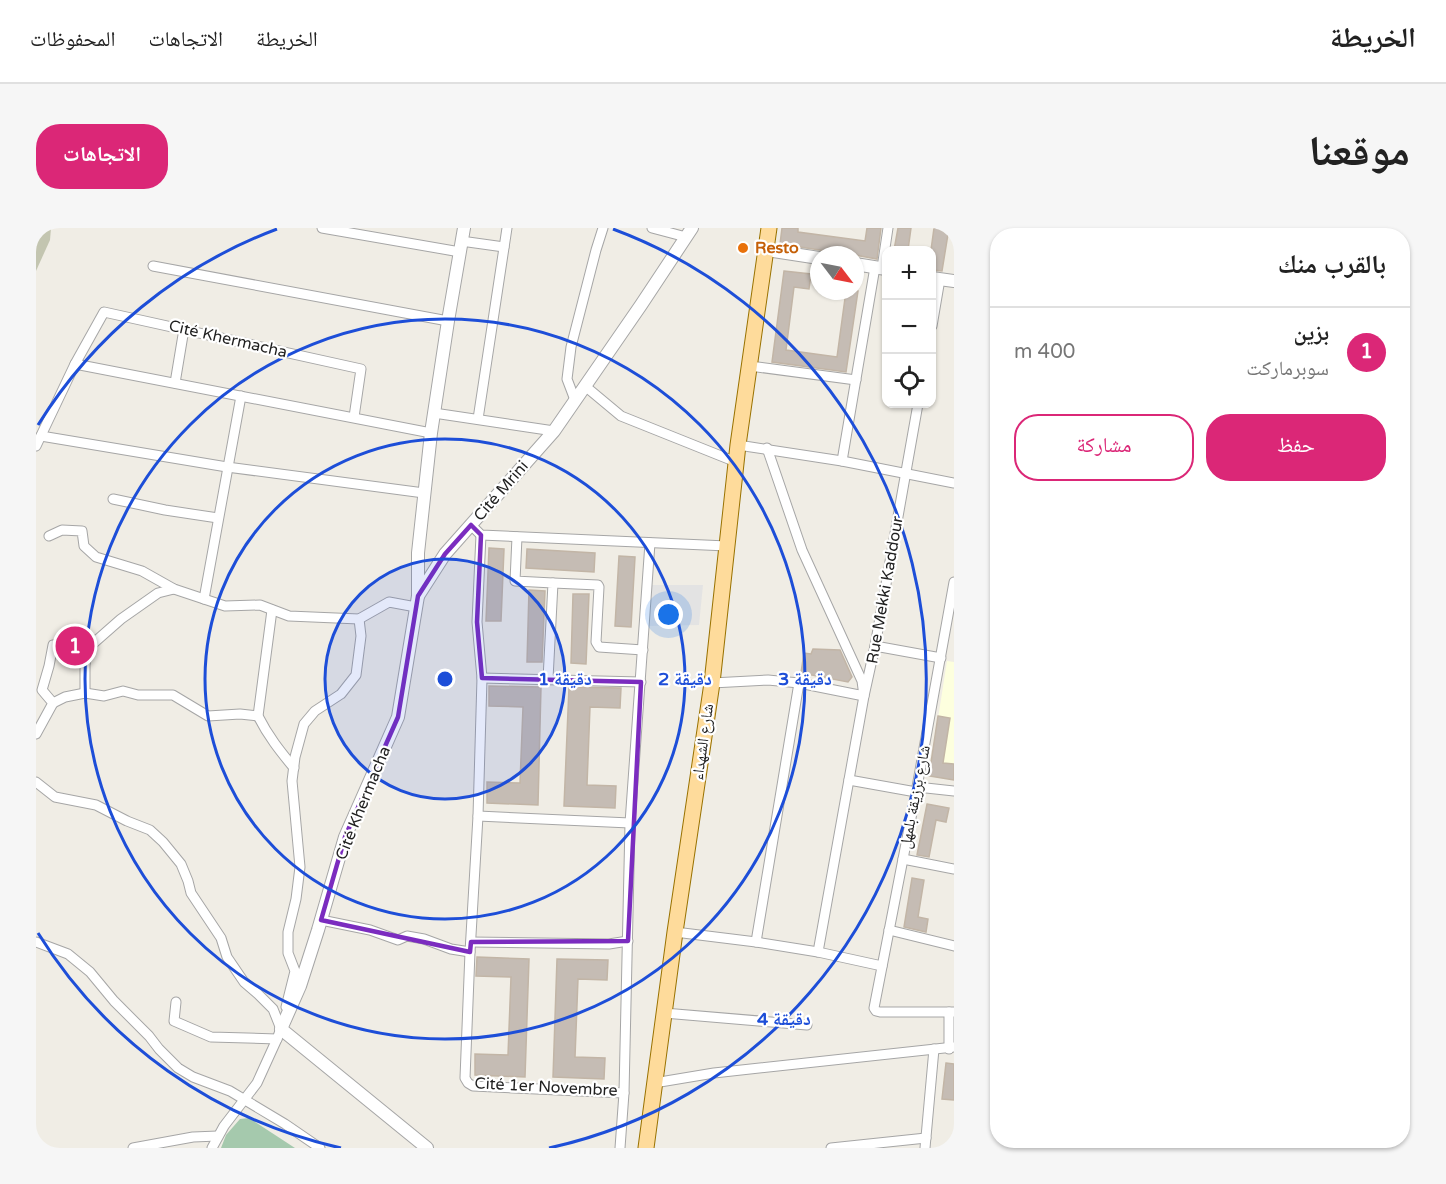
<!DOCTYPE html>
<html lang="ar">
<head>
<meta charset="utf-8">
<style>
  :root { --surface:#fff; --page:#f6f6f6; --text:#222; --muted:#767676; --line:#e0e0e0; --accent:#db2777 }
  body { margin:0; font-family:"Varela Round","Noto Naskh Arabic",sans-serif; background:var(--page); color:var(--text); direction:rtl }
  .controls { position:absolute; right:18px; top:18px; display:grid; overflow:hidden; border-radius:12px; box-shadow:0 2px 4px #0004 }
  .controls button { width:54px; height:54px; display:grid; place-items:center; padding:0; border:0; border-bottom:2px solid var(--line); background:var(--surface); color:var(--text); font:30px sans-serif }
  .compass { position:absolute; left:774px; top:18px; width:54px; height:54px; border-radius:50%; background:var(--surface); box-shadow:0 2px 4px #0004; rotate:122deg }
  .you { position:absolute; left:633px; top:387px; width:21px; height:21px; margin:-15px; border:4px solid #fff; border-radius:50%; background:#1a73e8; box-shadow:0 0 0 9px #1a73e833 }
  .badge { display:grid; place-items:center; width:39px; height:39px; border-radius:50%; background:var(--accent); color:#fff; font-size:20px; font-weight:700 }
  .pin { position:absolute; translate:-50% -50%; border:3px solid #fff; box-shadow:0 2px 6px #0006 }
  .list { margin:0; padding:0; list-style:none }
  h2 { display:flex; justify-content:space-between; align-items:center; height:78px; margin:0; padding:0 24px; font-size:26px }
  h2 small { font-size:20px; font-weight:400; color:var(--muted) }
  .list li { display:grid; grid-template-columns:39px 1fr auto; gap:18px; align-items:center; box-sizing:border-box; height:90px; padding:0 24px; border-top:2px solid var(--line) }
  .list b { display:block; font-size:22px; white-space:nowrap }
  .list p { margin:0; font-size:20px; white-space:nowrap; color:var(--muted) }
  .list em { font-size:20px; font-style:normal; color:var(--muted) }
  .actions { display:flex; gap:12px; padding:18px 24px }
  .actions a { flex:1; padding:14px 0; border:2px solid var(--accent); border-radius:24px; text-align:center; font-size:21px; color:var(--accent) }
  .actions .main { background:var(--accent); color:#fff }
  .icon { flex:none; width:33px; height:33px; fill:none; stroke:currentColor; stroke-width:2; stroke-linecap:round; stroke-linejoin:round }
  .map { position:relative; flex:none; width:918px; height:920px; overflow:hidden; direction:ltr; border-radius:24px }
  header { display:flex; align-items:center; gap:36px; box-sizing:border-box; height:84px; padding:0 30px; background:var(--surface); border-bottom:2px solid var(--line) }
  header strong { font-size:28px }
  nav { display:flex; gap:33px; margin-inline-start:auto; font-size:21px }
  .intro { display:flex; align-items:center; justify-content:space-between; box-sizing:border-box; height:144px; padding:0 36px }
  h1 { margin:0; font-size:42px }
  .button { padding:15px 27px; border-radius:24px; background:var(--accent); color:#fff; font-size:21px; font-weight:700 }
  main { display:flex; gap:36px; padding:0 36px }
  aside { flex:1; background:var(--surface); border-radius:24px; box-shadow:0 2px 4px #0004 }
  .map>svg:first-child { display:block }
</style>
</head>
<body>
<header>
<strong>الخريطة</strong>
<nav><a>الخريطة</a><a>الاتجاهات</a><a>المحفوظات</a></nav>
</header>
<div class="intro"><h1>موقعنا</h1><a class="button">الاتجاهات</a></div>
<main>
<aside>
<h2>بالقرب منك<small></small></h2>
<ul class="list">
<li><span class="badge">1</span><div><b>بزين</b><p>سوبرماركت</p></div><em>400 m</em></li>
</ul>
<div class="actions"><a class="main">حفظ</a><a>مشاركة</a></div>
</aside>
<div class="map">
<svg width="918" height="920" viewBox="0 0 918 920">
  <rect width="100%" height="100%" fill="#f0ede5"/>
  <path fill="#fdffde" d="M911 433 918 434V552L893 548Z"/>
  <path fill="#c3c5b0" d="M0 0H15L14 12 0 43Z"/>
  <path fill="#a5c9ad" d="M213 890 259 920H185L190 907 204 891Z"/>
  <path fill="#e3e3e3" d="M616 357H667L663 397 613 398Z"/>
  <g fill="#c5bcb4" stroke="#c2b5a6" stroke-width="1.5">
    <path d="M746 0H762V4L829 13 831 0H845L841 31 819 27 789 25 784 22 744 16Z"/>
    <path d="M862 0H875L872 22H858Z"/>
    <path d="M898 0H913L906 43 896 42 895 22Z"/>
    <path d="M748 43 775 46 773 61 758 59 750 122 801 129 810 63H822L810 144 736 134Z"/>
    <path d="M453 320 468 321 465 393H450Z"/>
    <path d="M491 321 559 325 558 344 490 340Z"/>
    <path d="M583 328 599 329 595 399 579 398Z"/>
    <path d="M493 362 509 363 506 434H491Z"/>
    <path d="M537 366H553L550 436 535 435Z"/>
    <path d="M777 421 804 422 816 449 812 454 765 445 768 425 775 426Z"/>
    <path d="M453 458 505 459 502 577 451 575V554L484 555 487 479 453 478Z"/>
    <path d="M533 459 585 460 584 480 554 479 551 557 580 558 579 580 528 578Z"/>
    <path d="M902 488 914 490 907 535 918 536V552L893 548Z"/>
    <path d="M891 576 913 580 910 594 900 592 893 629 881 627Z"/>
    <path d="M876 650 888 652 882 689 892 691 890 704 868 699Z"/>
    <path d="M441 729 493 731 489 849 439 847V826L472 827 475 749 440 748Z"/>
    <path d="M521 731 572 732 571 752 542 751 539 829 569 830 568 851 517 849Z"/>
    <path d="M910 835 918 836V872L906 871Z"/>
  </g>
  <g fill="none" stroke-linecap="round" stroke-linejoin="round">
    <g stroke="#a6a6a6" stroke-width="11">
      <g id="minor">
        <path d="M286 0 424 24"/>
        <path d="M616 0 650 9"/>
        <path d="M425 13 468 19"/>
        <path d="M117 38 412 93"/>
        <path d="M846 40 852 0"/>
        <path d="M896 98 904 51"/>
        <path d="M39 136 395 205"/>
        <path d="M714 138 820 152"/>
        <path d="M139 155 148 101"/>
        <path d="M549 158 585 188 700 234"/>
        <path d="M539 172 531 151 535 119 560 22 567 0"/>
        <path d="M398 185 518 203"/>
        <path d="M442 191 471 0"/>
        <path d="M5 208 191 239 388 265"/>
        <path d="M702 217 806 233 918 255"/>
        <path d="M0 218 39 136 68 84 325 141 318 189"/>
        <path d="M806 233 839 39"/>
        <path d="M77 271 129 282 182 290"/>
        <path d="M435 297 445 307 691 318"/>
        <path d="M445 307 441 394 446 450 442 588 434 724 429 850 432 855 437 858 588 865"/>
        <path d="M13 308 26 302 46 303 48 318 60 329 106 343 138 361 189 378 224 377 253 388 323 391 353 374 380 379"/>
        <path d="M481 309 479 353 517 355 512 451"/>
        <path d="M918 354 881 559 838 780 840 783 844 784H918"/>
        <path d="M517 355 562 357 563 359 560 414 563 419 607 422"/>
        <path d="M168 371 205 168"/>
        <path d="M236 382 222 488C232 508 244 523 258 540"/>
        <path d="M839 418 905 430"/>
        <path d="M446 450 605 454"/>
        <path d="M676 455 732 452 763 455 828 468 826 453 766 322 731 220"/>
        <path d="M49 465V437L52 420 85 391 122 365 138 361"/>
        <path d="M17 475 29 469 49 465 68 468 87 463 102 467H137L172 488 204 486 222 488"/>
        <path d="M0 506 17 475 6 462 13 438 17 417 27 416 52 420"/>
        <path d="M813 552 880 564"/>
        <path d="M0 554 19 569 60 577 91 593 114 602 127 614 145 636 152 653 155 665 185 710 191 729 208 754 222 766 237 781 245 801"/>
        <path d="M881 559 918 563"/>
        <path d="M442 588 594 595"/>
        <path d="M867 631 918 641"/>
        <path d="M285 692 334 702 362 712 371 708 388 711 415 721 434 724"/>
        <path d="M853 702 918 718"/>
        <path d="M639 704 720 714 782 724 846 738"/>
        <path d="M0 714 32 726 54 744 78 773 113 808 123 821 142 840 157 849 194 863 249 896 284 920"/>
        <path d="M435 714 573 716 592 713"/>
        <path d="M720 714 763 455"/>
        <path d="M782 724 828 468 839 418 882 176"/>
        <path d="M140 774 138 793 175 809 241 811"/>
        <path d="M250 779 259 743 252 725V704L260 671 264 639 256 553 259 529 268 496 279 483 305 466 320 447 325 408 323 391"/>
        <path d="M628 785 771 797"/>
        <path d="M913 821V784"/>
        <path d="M618 855 678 845 918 819"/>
        <path d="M97 920 157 909 182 908"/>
        <path d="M176 920 188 898 221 855 241 811 247 795"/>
        <path d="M584 920 588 865 594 595 614 315"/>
        <path d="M795 920 890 910"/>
        <path d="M889 920 898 821"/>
      </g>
    </g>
    <g stroke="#a6a6a6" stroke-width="14">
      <g id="tertiary">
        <path d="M731 22 783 30"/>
        <path d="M819 36 850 41"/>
        <path d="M896 50 918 53"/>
        <path d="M382 368 409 326 518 203 605 77 656 0"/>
        <path d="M391 920 245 801 264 758 282 702 309 609 362 489 382 368V325L395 205 412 93 428 0"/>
      </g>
    </g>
    <g stroke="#997200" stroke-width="17">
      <path id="primary" d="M610 920 639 704 676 455 702 217 733 0"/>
    </g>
    <use href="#minor" stroke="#fff" stroke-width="9"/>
    <use href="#tertiary" stroke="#fff" stroke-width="12"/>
    <use href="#primary" stroke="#fedb9b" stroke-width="15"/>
  </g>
  <path fill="none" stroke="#7b2cbf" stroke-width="4.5" stroke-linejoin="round" d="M435 297 445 307 441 394 446 450 605 454 592 713 435 714 434 724 285 692 309 609 362 489 382 368 409 326Z"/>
  <circle cx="409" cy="451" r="120" fill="#1d4ed8" fill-opacity=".12"/>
  <g fill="none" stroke="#1d4ed8" stroke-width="3">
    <circle cx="409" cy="451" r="120"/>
    <circle cx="409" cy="451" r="240"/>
    <circle cx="409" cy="451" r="360"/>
    <path d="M305 920A480 480 0 0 1 2 705M2 197A480 480 0 0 1 241 1M577 1A480 480 0 0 1 513 920"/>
  </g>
  <circle fill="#e8710a" stroke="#fff" stroke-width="2" cx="707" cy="20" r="6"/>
  <g text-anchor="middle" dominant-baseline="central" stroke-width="4.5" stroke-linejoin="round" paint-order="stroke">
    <g font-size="16" font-weight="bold" fill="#c56008" stroke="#fff" text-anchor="start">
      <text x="719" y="20">Resto</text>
    </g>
    <g font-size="16" fill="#1f1f1f" stroke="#fff">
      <text transform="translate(192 111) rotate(13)">Cité Khermacha</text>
      <text transform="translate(465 263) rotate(-49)">Cité Mrini</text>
      <text transform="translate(849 362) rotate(-80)">Rue Mekki Kaddour</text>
      <text transform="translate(667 514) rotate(-82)">شارع الشهداء</text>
      <text transform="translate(879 569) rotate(-79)">شارع برزيقة بلمهل</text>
      <text transform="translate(327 575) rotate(-68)">Cité Khermacha</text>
      <text transform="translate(510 859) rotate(3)">Cité 1er Novembre</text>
    </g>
  </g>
  <circle cx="409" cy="451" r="9" fill="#1d4ed8" stroke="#fff" stroke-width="3"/>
  <g font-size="18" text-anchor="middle" font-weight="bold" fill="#1d4ed8" stroke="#fff" stroke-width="4.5" stroke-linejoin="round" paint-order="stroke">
    <text x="529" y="457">1 دقيقة</text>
    <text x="649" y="457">2 دقيقة</text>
    <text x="769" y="457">3 دقيقة</text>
    <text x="748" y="797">4 دقيقة</text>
  </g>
</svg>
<div class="controls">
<button>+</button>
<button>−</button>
<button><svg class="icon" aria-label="locate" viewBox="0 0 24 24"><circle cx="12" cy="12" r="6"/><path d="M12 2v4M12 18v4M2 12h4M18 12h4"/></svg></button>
</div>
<svg class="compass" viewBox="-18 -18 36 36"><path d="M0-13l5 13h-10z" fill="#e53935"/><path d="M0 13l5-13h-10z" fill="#767676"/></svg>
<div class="you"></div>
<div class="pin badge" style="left:39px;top:418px">1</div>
</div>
</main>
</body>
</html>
